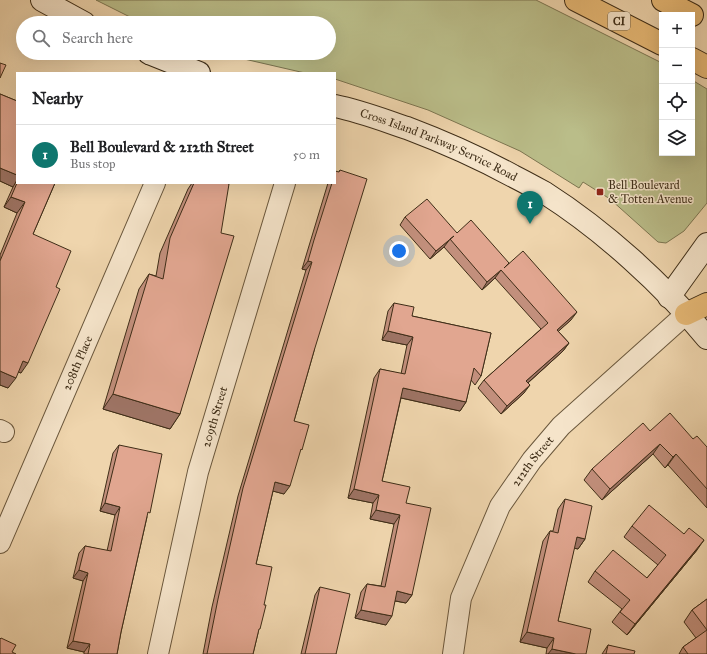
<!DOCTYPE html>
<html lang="en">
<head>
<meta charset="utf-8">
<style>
  :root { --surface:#fff; --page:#f6f6f6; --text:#202124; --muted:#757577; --line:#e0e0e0; --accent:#0f766e }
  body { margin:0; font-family:"IM FELL Great Primer",serif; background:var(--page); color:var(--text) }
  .controls { position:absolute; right:12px; top:12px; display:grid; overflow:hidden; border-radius:0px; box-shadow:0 4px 16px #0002 }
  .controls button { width:36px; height:36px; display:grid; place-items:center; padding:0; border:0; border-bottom:1px solid var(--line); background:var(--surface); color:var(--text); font:20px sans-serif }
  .you { position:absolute; left:399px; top:251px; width:14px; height:14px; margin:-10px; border:3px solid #fff; border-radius:50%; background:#1a73e8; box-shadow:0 0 0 6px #1a73e833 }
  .badge { display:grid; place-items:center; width:26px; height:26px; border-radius:50%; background:var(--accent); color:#fff; font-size:13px; font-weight:700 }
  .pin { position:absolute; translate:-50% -33px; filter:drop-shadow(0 1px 2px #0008) }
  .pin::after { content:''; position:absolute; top:21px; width:14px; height:12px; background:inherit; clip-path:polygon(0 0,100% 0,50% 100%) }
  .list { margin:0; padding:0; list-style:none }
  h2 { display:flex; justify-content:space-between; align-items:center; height:52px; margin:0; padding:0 16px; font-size:17px }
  h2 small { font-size:13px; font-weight:400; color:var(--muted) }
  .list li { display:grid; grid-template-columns:26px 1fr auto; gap:12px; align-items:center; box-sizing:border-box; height:60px; padding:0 16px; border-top:1px solid var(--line) }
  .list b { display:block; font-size:15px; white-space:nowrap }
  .list p { margin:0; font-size:13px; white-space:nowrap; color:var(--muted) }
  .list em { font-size:13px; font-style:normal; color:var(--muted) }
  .icon { flex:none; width:22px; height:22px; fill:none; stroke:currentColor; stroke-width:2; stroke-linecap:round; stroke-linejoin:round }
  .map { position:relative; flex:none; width:707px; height:654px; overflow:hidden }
  .search { position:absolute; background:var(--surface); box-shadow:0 4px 16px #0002; left:16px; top:16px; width:320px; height:44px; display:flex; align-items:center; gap:10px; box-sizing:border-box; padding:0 14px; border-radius:22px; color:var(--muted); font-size:15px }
  .panel { position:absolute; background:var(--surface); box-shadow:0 4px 16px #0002; left:16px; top:72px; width:320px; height:112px; border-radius:0px }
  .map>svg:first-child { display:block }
</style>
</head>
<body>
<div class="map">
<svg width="707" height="654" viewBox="0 0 707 654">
  <rect width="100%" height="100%" fill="#efd5ad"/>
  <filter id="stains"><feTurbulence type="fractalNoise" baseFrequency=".005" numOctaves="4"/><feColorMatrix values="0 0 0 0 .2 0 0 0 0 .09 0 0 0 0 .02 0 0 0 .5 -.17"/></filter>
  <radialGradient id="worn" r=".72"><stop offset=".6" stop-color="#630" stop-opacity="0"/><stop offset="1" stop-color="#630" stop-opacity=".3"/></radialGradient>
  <path fill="#babd89" stroke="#7c7550" d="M96 0H536L662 63V153H692V80L707 89V203L684 231 666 243 658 242 610 199 583 182 579 188 520 151 428 110 335 79V73H305L218 53H329V23H142Z"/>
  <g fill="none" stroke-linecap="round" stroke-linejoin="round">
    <g stroke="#6a573c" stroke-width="22">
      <g id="street">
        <path d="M0 430 4 432"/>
        <path id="s1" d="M0 543 155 183"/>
        <path id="s2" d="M158 654 198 472 285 183"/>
        <path id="s3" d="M453 654 461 598 500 506 532 460 561 426 686 314"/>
      </g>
    </g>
    <g stroke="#3e2d17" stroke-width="24">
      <g id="secondary">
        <path d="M42 0 84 23"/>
        <path d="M149 53 199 73"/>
        <path id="s4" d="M335 106C360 111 383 120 407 128 444 142 478 157 513 176 523 181 534 187 545 193 603 230 664 285 707 338"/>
        <path d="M669 297 707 244"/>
      </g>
    </g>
    <g stroke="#3e2d17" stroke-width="24">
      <g id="highway">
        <path d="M576 0 662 44"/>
        <path d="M663 0 692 15"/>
        <path d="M692 59 707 67"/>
        <path d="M686 314 707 304"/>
      </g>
    </g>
    <use href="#street" stroke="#f5e4ca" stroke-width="20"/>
    <use href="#secondary" stroke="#f5e4ca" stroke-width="22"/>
    <use href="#highway" stroke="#e8ba76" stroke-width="22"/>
  </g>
  <g fill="#c28f7c" stroke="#3e2d17">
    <path d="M0 94 17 101V183H55L33 234 56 287 21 373 18 372 8 388 0 385V255L17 213 4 207 13 187 0 181Z"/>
    <path d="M340 170 314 351 294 421 299 453 284 494 273 491 256 564 258 633 253 654H203L212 607 238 496 306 270 302 269 328 183H335L339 172Z"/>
    <path d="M192 183H226L180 414 170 429 103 409 139 289 149 274 156 276 160 253 188 189Z"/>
    <path d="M405 217 457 233 509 263 571 320 558 331 569 343 563 351 528 383 524 393 501 414 478 388 484 380 541 329 495 278 482 290 444 247 430 259 400 225Z"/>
    <path d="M394 303 412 316 491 333 481 376 475 385 471 380 466 402 460 411 401 398 382 481 406 503 412 595 406 603 395 601 386 625 355 618 361 592 367 584 381 586 394 524 370 519 373 503 348 498 374 378 380 369 401 374 407 345 382 340 388 311Z"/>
    <path d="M650 431 693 439 707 447V508L668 465 665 468 653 454 602 500 584 480 592 469Z"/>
    <path d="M119 445 147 517 121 632 117 654H84V652L67 648 83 581 73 578 79 553 85 546 107 551 115 515 100 511 113 453Z"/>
    <path d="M565 499 585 539 578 549 574 548 558 621 586 654H546L547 648 520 642 543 541 550 531H553L558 509Z"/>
    <path d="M632 526 697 550 627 635 612 622 622 609 588 582 595 571 647 578 658 565 624 537Z"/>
    <path d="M320 587 336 654H301L315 595Z"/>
    <path d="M707 599V654H679L683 647 696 638 684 622 692 610Z"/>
    <path d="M608 645 634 654H602Z"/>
  </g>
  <g fill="#9e7465" stroke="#3e2d17">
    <path d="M0 168 17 175V180L13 187 0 181Z"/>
    <path d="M11 197 25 202 17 213 4 207Z"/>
    <path d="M450 239 444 247 430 259 436 251Z"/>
    <path d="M308 261 312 262 306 270 302 269Z"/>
    <path d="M501 270 495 278 482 290 487 282Z"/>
    <path d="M577 312 571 320 551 338 557 330Z"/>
    <path d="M388 331 413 337 407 345 382 340Z"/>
    <path d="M569 343 563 351 521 389 526 381Z"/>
    <path d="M23 361 28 363 21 373 16 371Z"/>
    <path d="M0 371 16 378 8 388 0 385Z"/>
    <path d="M530 385 524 393 501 414 507 406Z"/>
    <path d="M403 388 466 402 460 411 397 397Z"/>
    <path d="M113 394 180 414 170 429 103 409Z"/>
    <path d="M660 444 653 454 602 500 610 489Z"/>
    <path d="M676 454 668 465 665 468 673 457Z"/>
    <path d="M275 482 290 486 284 494 269 490Z"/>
    <path d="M354 489 379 495 373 503 348 498Z"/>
    <path d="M105 503 120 507 115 515 100 511Z"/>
    <path d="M376 510 400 515 394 524 370 519Z"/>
    <path d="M577 537 585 539 578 549 569 547Z"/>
    <path d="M704 540 697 550 627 635 635 624Z"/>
    <path d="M79 570 88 573 83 581 73 578Z"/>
    <path d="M397 591 412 595 406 603 391 600Z"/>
    <path d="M361 610 392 616 386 625 355 618Z"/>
    <path d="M527 632 554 638 547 648 520 642Z"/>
    <path d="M73 641 90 644 84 652 67 648Z"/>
    <path d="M552 649 576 654H548Z"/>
  </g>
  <g fill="#e1a690" stroke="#3e2d17">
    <path d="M0 63 6 65 0 78Z"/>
    <path d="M0 94 17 101V175L0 168Z"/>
    <path d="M340 170 367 179 314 351 294 421 309 425 302 450 301 449 290 486 275 482 256 564 272 567 264 605H266L260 629H259L253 654H207L218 599 243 488 312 262 308 261 314 240 332 183H335V171L339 172Z"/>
    <path d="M17 183H55L33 234 71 251 56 287 60 289 28 363 23 361 16 378 0 371V261L25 202 11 197Z"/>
    <path d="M194 183H226L229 184 221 233 234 236 180 414 113 394 149 274 163 279 170 238Z"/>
    <path d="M427 199 457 233 471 220 509 263 504 268 523 251 577 312 557 330 569 343 526 381 530 385 507 406 484 380 548 323 501 270 487 282 450 239 454 236 436 251 405 217Z"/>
    <path d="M394 303 414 307 412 316 491 333 481 376 474 368 466 402 403 388 382 481 410 487 406 503 431 508 412 595 397 591 392 616 361 610 367 584 385 587 400 515 376 510 379 495 354 489 380 369 405 374 413 337 388 331Z"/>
    <path d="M670 413 693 439 697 436 707 447V489L676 454 673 457 660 444 610 489 592 469 643 423 650 431Z"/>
    <path d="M119 445 162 454 150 513 148 512 121 632 117 654H88L90 644 73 641 88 573 79 570 85 546 111 551 120 507 105 503Z"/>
    <path d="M565 499 592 506 585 539 577 537 558 621 591 629 586 654H576L552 649 554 638 527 632 550 531 558 533Z"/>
    <path d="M649 505 684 534 689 528 704 540 635 624 620 612 630 600 595 571 613 550 647 578 666 555 632 526Z"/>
    <path d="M320 587 350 594 336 654H305Z"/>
    <path d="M707 599V654H688L683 647 707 630 692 610Z"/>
    <path d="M1 638 16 645 12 652 16 654H0V639Z"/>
    <path d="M608 645 635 651 634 654H606Z"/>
  </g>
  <rect fill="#8f2418" stroke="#f5e4ca" stroke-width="1.5" x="596" y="188" width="8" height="8" rx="2"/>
  <g text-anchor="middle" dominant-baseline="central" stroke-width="3" stroke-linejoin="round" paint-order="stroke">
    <rect fill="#f5e4ca" stroke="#75644d" stroke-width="1" x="608" y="12" width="22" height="18" rx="3"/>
    <g font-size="11" font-weight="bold" fill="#3e2d17">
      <text x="619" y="21">CI</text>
    </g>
    <g font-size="12" fill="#3e2d17" stroke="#f5e4ca">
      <text stroke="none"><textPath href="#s4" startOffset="111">Cross Island Parkway Service Road</textPath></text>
      <text stroke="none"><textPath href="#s1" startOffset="196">208th Place</textPath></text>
      <text stroke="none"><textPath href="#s2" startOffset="244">209th Street</textPath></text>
      <text stroke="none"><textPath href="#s3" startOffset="212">212th Street</textPath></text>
    </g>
    <g font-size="12" fill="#3e2d17" stroke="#f5e4ca" text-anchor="start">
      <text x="608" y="185">Bell Boulevard<tspan x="608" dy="14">&amp; Totten Avenue</tspan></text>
    </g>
  </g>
  <rect width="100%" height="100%" filter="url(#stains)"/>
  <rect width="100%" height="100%" fill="url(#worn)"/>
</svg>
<div class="controls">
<button>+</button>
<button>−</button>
<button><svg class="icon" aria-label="locate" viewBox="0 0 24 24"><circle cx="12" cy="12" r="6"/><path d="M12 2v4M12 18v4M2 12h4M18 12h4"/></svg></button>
<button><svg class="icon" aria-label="layers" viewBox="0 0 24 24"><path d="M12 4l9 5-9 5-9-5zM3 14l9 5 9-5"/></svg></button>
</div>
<div class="you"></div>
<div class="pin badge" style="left:530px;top:224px">1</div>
<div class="search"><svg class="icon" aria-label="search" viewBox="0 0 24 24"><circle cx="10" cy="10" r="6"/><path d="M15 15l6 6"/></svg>Search here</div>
<section class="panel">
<h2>Nearby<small></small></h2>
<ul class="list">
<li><span class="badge">1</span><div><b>Bell Boulevard &amp; 212th Street</b><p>Bus stop</p></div><em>50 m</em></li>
</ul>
</section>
</div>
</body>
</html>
